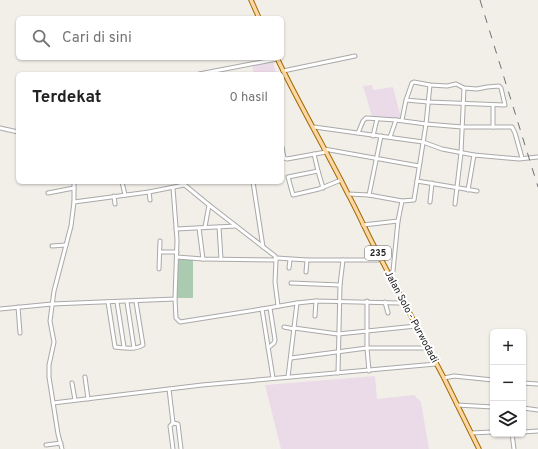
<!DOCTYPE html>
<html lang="id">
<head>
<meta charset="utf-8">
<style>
  :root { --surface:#fff; --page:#f2f2f2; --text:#222; --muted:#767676; --line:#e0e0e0 }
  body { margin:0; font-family:Overpass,sans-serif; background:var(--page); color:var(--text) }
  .controls { position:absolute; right:12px; bottom:12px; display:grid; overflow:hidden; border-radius:6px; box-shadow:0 1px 3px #0004 }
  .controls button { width:36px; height:36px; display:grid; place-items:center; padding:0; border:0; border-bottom:1px solid var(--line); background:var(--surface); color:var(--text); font:20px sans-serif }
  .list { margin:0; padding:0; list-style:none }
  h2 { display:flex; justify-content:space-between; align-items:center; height:52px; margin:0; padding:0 16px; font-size:17px }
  h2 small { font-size:13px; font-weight:400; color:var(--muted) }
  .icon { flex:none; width:22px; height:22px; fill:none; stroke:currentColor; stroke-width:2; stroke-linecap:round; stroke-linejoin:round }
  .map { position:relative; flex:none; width:538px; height:449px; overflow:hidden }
  .search { position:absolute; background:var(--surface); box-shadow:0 1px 3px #0004; left:16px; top:16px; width:268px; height:44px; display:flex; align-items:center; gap:10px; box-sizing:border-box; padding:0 14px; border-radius:6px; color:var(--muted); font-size:15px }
  .panel { position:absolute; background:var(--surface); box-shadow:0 1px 3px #0004; left:16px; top:72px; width:268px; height:112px; border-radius:6px }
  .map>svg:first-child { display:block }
</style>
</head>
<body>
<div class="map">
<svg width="538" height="449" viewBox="0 0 538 449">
  <rect width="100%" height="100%" fill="#f2efe9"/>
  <g fill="#ebdbe8">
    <path d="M273 61 276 74H254L252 65Z"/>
    <path d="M372 85 373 90 393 87 402 122 373 120 363 86Z"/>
    <path d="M375 376 377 399 414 395 421 402 429 449H281L265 385Z"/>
  </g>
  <path fill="#aacbaf" d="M178 258H193V298H177Z"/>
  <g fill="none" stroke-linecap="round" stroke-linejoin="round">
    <g stroke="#a9a9a9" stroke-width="5">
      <g id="minor">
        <path d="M283 71 355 56"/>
        <path d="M199 74 277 59"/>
        <path d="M493 105V127"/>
        <path d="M402 120 406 100 412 83 414 82 430 85 447 86 456 84 464 88 477 89 487 87 499 86 501 88 505 105 428 102 406 100"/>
        <path d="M314 127 423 142 442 149 474 155 519 159 538 157"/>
        <path d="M0 128 18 132"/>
        <path d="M358 133 363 121 366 118 396 120 426 124 462 127H512L515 133 522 158"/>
        <path d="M373 136 377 119"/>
        <path d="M390 137 396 120"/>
        <path d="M282 147 284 158 287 159 326 152"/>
        <path d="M324 149 419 166"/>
        <path d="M314 154 318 171 288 177 293 195 319 189 341 180"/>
        <path d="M318 171 323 188"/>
        <path d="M417 181 477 191"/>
        <path d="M122 182 125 195"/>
        <path d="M253 182 263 247"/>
        <path d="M468 190 474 155"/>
        <path d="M149 192 150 200"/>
        <path d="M48 193 74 188"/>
        <path d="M348 194 369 195 402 201 414 200 426 124 430 85"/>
        <path d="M369 195 381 136"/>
        <path d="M114 196 115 204"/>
        <path d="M74 202 149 192 184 185"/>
        <path d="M430 202 432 183"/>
        <path d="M455 204 461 153 464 88"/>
        <path d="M363 225 398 221"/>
        <path d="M205 227 209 205"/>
        <path d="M219 227 221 259"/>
        <path d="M199 228 203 259"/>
        <path d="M176 229 236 226"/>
        <path d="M52 246 66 245"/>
        <path d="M160 252H177"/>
        <path d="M177 257 203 259 276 260 275 256 209 205 181 182"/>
        <path d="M277 258 307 260H377L381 259"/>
        <path d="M276 260 275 282 278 306"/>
        <path d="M289 268 290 260"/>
        <path d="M159 269 160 241"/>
        <path d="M306 272 307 260"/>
        <path d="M389 275 393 271 398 221 402 201"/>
        <path d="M291 283 340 285"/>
        <path d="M175 299 176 318 180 322 262 309"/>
        <path d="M367 301V348L369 371"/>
        <path d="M108 302 115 347C124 348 135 350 143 345L136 302"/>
        <path d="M117 302 124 347"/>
        <path d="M127 302 134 348"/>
        <path d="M385 302 388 313"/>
        <path d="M18 307 20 333"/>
        <path d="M0 309 52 304 175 299 177 240 173 188"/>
        <path d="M315 316 316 301"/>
        <path d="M284 327 294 329"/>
        <path d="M294 328 338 334 416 326"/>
        <path d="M268 348 274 343 275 340 270 308"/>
        <path d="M291 358 367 348H428"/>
        <path d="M338 373 340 285 343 260"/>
        <path d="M85 377 88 399"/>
        <path d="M288 377 297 303"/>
        <path d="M273 378 262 309 297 303 316 301 399 303 404 301"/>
        <path d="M444 378 454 376 493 380"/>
        <path d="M72 383 75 400"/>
        <path d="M523 383 538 384"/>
        <path d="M169 389 173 423 170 426 173 449"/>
        <path d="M53 403 202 385 436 364"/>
        <path d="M457 405 493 407"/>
        <path d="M523 408 538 410"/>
        <path d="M173 423 178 424 181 449"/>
        <path d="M523 432 538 431"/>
        <path d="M471 433 493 432"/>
        <path d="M512 434 514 449"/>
        <path d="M46 445 61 443"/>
        <path d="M62 449 58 434 49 377V365L54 342 50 321 54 291 71 226 74 202V182"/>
      </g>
    </g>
    <g stroke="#a06b00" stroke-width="5.5">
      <g id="major">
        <path d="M251 0 259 18"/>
        <path d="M277 58C299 104 325 148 348 194 360 216 369 238 381 259L444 378 479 449"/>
      </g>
    </g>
    <use href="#minor" stroke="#fff" stroke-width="3"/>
    <use href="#major" stroke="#fcd6a4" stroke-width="3.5"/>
    <path stroke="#707070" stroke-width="1" stroke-dasharray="8 8" stroke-linecap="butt" d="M480 0 538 187"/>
  </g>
  <g text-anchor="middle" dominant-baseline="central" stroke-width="4" stroke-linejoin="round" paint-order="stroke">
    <rect fill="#fff" stroke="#646464" stroke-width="1" x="365" y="246" width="26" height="14" rx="3"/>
    <g font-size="9" font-weight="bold" fill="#222">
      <text x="378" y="253">235</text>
    </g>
    <g font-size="10" fill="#222" stroke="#fff">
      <text transform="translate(411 317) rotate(62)">Jalan Solo - Purwodadi</text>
    </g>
  </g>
</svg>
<div class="controls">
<button>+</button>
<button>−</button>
<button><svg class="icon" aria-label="layers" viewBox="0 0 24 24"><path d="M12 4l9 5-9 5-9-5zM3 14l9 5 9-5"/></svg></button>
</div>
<div class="search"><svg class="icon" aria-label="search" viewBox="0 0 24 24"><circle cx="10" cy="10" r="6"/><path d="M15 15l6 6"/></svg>Cari di sini</div>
<section class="panel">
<h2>Terdekat<small>0 hasil</small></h2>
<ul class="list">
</ul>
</section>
</div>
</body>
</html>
